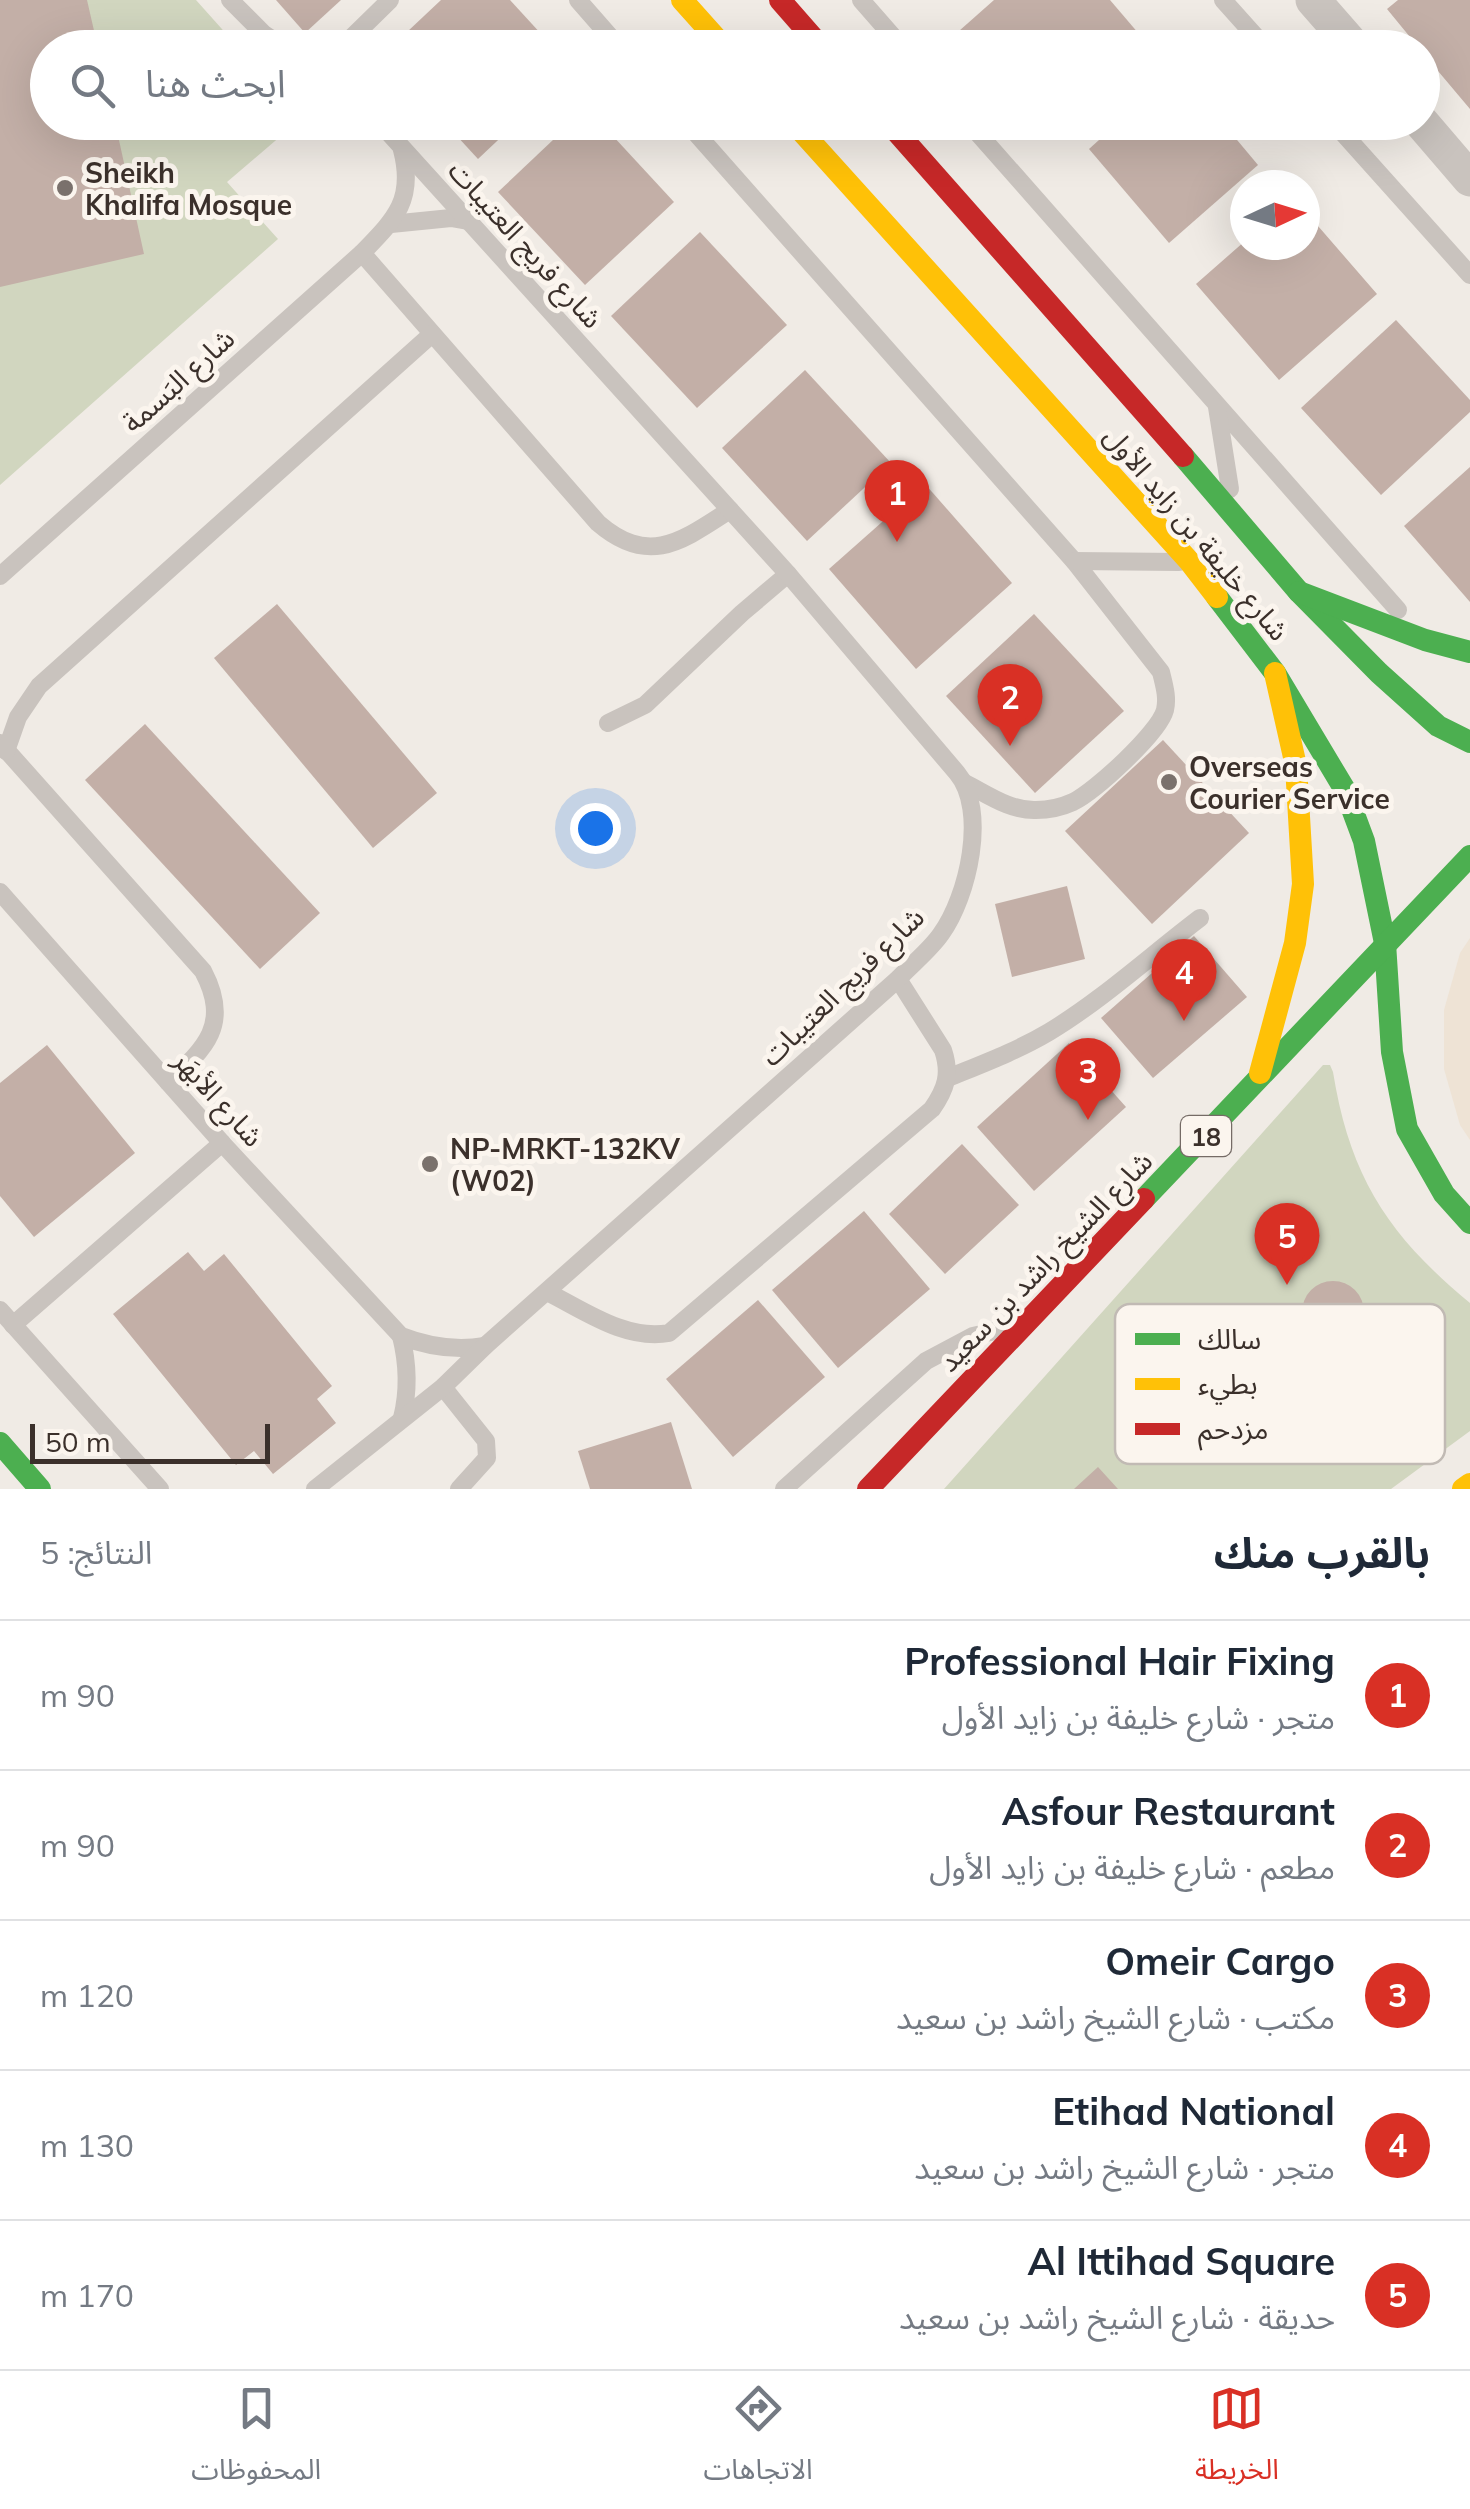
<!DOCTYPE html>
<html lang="ar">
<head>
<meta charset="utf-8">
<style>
  :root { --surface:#fff; --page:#f2f2f3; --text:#1f2937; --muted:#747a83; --line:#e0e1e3; --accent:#d93025 }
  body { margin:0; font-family:Mulish,"Noto Sans Arabic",sans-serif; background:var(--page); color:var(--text); direction:rtl }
  .compass { position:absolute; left:1230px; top:170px; width:90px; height:90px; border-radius:50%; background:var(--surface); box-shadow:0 10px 40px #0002; rotate:86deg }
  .scale { position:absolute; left:30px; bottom:25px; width:240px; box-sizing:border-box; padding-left:10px; border:5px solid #3b302b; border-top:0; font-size:28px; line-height:35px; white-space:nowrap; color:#3b302b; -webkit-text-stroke:8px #fbf5ee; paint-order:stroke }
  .you { position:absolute; left:595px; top:828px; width:35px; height:35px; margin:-25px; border:8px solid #fff; border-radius:50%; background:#1a73e8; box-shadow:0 0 0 15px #1a73e833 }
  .badge { display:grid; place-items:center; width:65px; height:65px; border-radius:50%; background:var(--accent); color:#fff; font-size:32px; font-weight:700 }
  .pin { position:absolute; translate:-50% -82px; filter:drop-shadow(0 2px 5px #0008) }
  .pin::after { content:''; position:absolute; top:52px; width:35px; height:30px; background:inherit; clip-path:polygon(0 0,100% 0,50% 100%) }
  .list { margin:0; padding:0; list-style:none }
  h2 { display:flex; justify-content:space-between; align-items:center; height:130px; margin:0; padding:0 40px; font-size:42px }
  h2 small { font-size:32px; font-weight:400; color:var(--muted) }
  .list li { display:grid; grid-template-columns:65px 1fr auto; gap:30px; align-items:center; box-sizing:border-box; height:150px; padding:0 40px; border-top:2px solid var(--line) }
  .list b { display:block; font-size:38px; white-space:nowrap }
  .list p { margin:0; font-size:32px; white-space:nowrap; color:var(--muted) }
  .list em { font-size:32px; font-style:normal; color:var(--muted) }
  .icon { flex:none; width:55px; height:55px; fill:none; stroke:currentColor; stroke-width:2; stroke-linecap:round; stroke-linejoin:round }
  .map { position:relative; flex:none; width:1470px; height:1489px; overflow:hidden; direction:ltr }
  .search { position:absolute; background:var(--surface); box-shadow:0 10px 40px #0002; left:30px; right:30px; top:30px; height:110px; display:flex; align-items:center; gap:25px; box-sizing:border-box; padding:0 35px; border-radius:55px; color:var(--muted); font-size:38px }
  .sheet { height:880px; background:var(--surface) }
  nav { display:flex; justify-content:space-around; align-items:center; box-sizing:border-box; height:140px; border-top:2px solid var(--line); background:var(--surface); font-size:28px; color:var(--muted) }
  nav a { display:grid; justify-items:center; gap:5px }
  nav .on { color:var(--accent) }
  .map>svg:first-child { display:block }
</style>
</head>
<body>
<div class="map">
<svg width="1470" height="1489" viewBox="0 0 1470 1489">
  <rect width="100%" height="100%" fill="#f0ebe5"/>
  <g fill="#d1d6bf">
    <path d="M0 0H196L238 47 48 48V122L296 123 227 182 278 239 0 485Z"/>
    <path d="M1323 1065H1330L1333 1072C1350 1178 1389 1236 1470 1303V1431L1391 1489H944Z"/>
  </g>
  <path fill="#eee3d5" d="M1470 938V1140L1460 1125 1444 1069V1010L1460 953Z"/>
  <g fill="#c3afa7">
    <path d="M0 0H87L98 48H48V122H115L144 254 0 287Z"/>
    <path d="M276 0H341L305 33Z"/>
    <path d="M441 0H510L554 48H390Z"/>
    <path d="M994 0H1110L1145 41 1138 48H974L959 31Z"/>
    <path d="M1398 0H1470V109L1422 52V48H1419L1387 9Z"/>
    <path d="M444 122H517L478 159Z"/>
    <path d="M572 122H600L674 202 585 285 498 192Z"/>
    <path d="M1119 122H1222L1258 165 1169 243 1089 149Z"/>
    <path d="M1305 211 1377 294 1279 380 1196 284 1245 241V245H1305Z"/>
    <path d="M700 232 787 325 697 408 611 316Z"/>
    <path d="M1396 320 1470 400V412L1381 495 1301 408Z"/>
    <path d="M805 370 891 463 807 541 722 448Z"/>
    <path d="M1470 467V602L1404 526Z"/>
    <path d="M925 484 1012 583 916 669 829 569Z"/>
    <path d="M277 604 437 793 373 848 214 658Z"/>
    <path d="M1034 614 1124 711 1035 793 946 696Z"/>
    <path d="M145 724 320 913 260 969 85 780Z"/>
    <path d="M1163 740 1249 833 1152 924 1065 831Z"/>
    <path d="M1067 886 1085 959 1012 977 995 904Z"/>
    <path d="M1194 936 1247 997 1153 1078 1101 1018Z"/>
    <path d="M1069 1043 1126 1107 1034 1191 977 1127Z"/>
    <path d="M47 1045 135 1153 34 1237 0 1196V1083Z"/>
    <path d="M962 1144 1019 1205 945 1274 889 1214Z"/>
    <path d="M864 1211 930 1289 838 1368 772 1290Z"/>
    <path d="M188 1252 204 1271 224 1254 332 1386 317 1399 336 1423 273 1474 254 1451 236 1465 113 1314Z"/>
    <circle cx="1333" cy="1312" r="31"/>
    <path d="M758 1300 825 1377 733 1457 666 1379Z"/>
    <path d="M1253 1421 1273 1445 1251 1465 1230 1441Z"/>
    <path d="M671 1422 692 1489H590L578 1451Z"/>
    <path d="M1098 1467 1118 1489H1074Z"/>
  </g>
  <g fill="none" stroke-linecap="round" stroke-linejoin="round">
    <g stroke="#c9c3be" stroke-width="18">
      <path d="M230 0 264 34 285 48"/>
      <path d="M578 0 620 48"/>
      <path d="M861 0 903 48"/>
      <path d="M1223 0 1266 48"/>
      <path d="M341 48 390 0"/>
      <path d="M686 122 1074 561 1161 672C1164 685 1168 697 1165 710 1159 733 1095 791 1073 802 1062 807 1049 810 1036 810 1010 811 987 794 965 783"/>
      <path d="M968 122 1398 610"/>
      <path d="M1333 122 1470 275"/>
      <path d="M391 224 451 218 468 221"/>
      <path d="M362 253 598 523C649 567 682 541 730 510"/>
      <path d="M1217 407 1230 489"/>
      <path d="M1074 561 1179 562"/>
      <path d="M0 576 362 253C395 219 415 200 402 150"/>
      <path d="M608 723 645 705 742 613 788 574"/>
      <path d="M0 743 203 971C231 1024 206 1048 168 1082"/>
      <path d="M6 751 18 717 39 686 432 334"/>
      <path d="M0 892 222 1143 401 1336C429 1347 455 1351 485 1346"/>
      <path d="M948 1078C982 1064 1017 1051 1049 1032 1102 1000 1150 956 1200 918"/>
      <path d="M547 1292C585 1311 626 1341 669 1333L932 1109C946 1089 951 1074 943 1050L898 979"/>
      <path d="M0 1310 160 1489"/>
      <path d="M13 1325 222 1143"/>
      <path d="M401 1336C408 1364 409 1390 402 1418"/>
      <path d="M443 1387 486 1441 487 1458 459 1489"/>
      <path d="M315 1489 443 1387 485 1346 898 979C912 964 930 950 941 934 968 897 988 810 957 773L788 574 379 122"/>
      <path d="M784 1489 926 1361 973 1336 999 1330"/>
    </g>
    <g stroke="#c9c3be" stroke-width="35">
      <path d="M1313 0 1355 48"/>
      <path d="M1421 122 1470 179"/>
    </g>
    <g stroke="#4caf50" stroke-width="22">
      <path d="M1183 456 1299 592 1379 673 1438 726 1470 742"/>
      <path d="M1299 592 1425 640 1470 652"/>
      <path d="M1217 597 1275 673 1345 790 1364 841 1385 943 1392 1052 1407 1129 1444 1194 1470 1223"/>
      <path d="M1144 1199 1470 856"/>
      <path d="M0 1443 40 1489"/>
    </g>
    <g stroke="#ffc107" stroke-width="22">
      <path d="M682 0 725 48"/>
      <path d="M793 122 1190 562 1217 597"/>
      <path d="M1260 1073 1295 943 1303 884 1296 766 1275 673"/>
      <path d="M1463 1489 1470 1484"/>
    </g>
    <g stroke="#c62828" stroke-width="22">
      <path d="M780 0 822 48"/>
      <path d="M888 122 1183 456"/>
      <path d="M868 1489 1144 1199"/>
    </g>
  </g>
  <g fill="#7a716c" stroke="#fbf5ee" stroke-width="4">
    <circle cx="65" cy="188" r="10"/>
    <circle cx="1169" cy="782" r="10"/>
    <circle cx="430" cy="1164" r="10"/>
  </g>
  <g text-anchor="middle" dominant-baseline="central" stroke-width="10" stroke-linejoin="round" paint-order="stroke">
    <rect fill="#fbf5ee" stroke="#756b66" stroke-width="2.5" x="1181" y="1116" width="50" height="40" rx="8"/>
    <g font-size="25" font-weight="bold" fill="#3b302b">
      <text x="1206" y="1136">18</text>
    </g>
    <g font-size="28" font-weight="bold" fill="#3b302b" stroke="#fbf5ee" text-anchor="start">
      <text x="85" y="172">Sheikh<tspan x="85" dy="32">Khalifa Mosque</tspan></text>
      <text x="1189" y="766">Overseas<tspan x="1189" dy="32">Courier Service</tspan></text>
      <text x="450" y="1148">NP-MRKT-132KV<tspan x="450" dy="32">(W02)</tspan></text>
    </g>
    <g font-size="28" fill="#3b302b" stroke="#fbf5ee">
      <text transform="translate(526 244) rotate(48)">شارع فريج العتيبات</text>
      <text transform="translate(178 380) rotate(-42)">شارع البَسمة</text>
      <text transform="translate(1197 533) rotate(50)">شارع خليفة بن زايد الأول</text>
      <text transform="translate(842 986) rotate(-44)">شارع فريج العتيبات</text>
      <text transform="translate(219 1098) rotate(48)">شارع الأبهَر</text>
      <text transform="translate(1045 1261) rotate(-46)">شارع الشيخ راشد بن سعيد</text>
    </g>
  </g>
  <rect x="1115" y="1304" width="330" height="160" rx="15" fill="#fbf5ee" stroke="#c1bab4" stroke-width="2.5"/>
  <rect x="1135" y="1333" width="45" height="12" fill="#4caf50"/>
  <rect x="1135" y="1378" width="45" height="12" fill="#ffc107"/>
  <rect x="1135" y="1423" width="45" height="12" fill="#c62828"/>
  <g font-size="28" fill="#3b302b">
    <text x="1198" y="1349">سالك</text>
    <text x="1198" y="1394">بطيء</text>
    <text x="1198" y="1439">مزدحم</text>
  </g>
</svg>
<svg class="compass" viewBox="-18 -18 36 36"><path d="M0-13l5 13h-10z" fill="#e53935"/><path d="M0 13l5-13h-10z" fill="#747a83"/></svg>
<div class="scale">50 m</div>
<div class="you"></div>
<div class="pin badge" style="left:897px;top:542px">1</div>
<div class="pin badge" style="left:1010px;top:746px">2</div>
<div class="pin badge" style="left:1088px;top:1120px">3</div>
<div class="pin badge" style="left:1184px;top:1021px">4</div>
<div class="pin badge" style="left:1287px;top:1285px">5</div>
<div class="search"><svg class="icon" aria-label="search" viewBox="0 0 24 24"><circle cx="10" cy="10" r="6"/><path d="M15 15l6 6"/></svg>ابحث هنا</div>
</div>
<section class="sheet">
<h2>بالقرب منك<small>النتائج: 5</small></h2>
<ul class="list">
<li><span class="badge">1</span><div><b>Professional Hair Fixing</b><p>متجر · شارع خليفة بن زايد الأول</p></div><em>90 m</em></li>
<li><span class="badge">2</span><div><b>Asfour Restaurant</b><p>مطعم · شارع خليفة بن زايد الأول</p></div><em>90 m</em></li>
<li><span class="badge">3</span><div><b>Omeir Cargo</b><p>مكتب · شارع الشيخ راشد بن سعيد</p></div><em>120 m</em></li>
<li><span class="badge">4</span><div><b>Etihad National</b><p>متجر · شارع الشيخ راشد بن سعيد</p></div><em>130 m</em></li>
<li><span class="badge">5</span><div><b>Al Ittihad Square</b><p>حديقة · شارع الشيخ راشد بن سعيد</p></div><em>170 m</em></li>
</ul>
</section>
<nav>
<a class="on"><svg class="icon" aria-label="map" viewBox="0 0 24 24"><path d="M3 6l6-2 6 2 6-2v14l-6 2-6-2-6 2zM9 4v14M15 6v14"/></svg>الخريطة</a>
<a><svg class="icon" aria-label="directions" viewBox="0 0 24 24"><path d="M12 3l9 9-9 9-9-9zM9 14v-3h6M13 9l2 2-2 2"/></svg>الاتجاهات</a>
<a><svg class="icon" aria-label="saved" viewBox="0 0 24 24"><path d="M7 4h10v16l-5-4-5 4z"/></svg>المحفوظات</a>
</nav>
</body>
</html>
